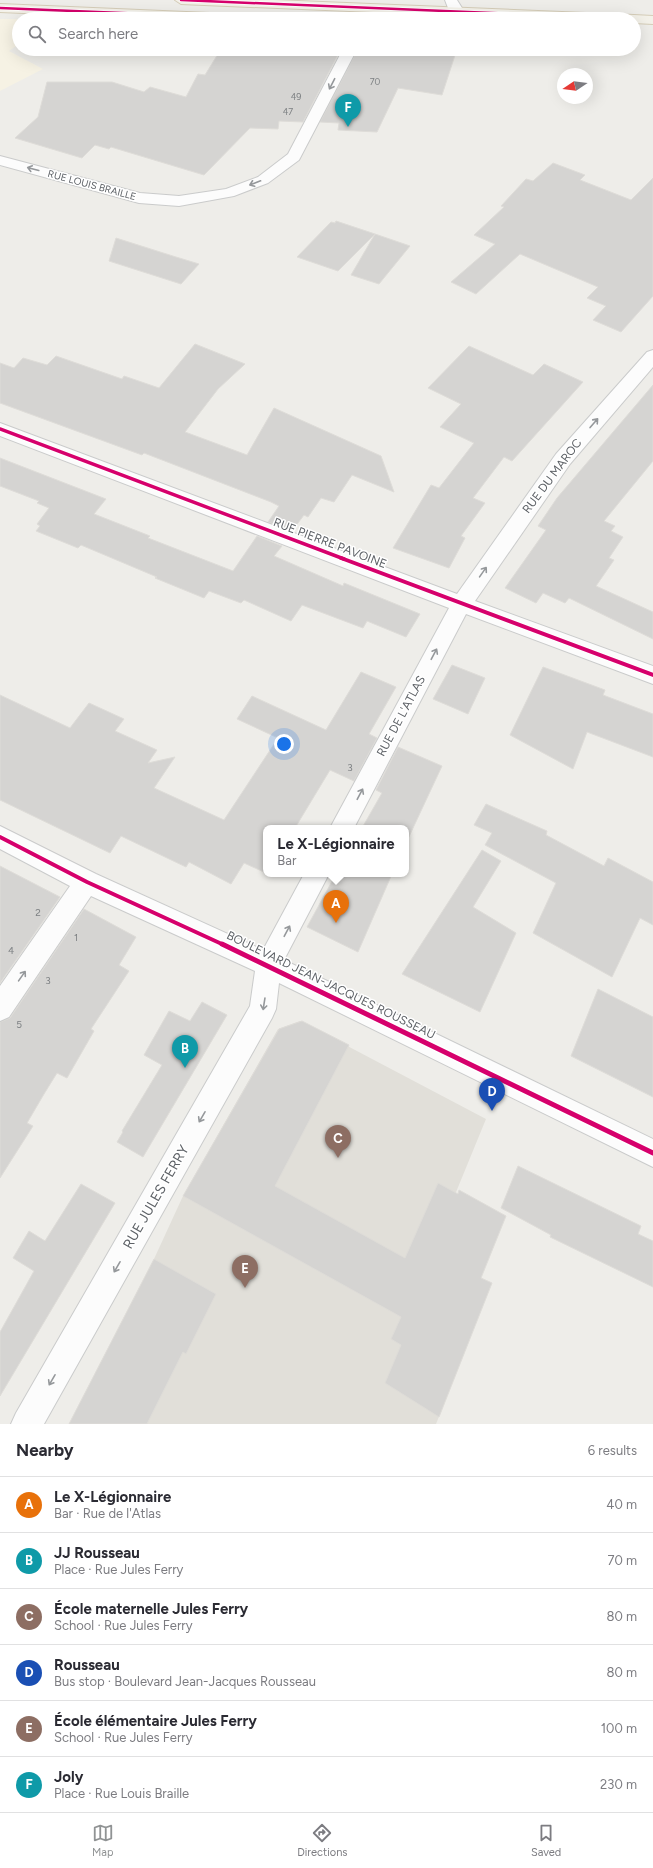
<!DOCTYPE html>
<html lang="en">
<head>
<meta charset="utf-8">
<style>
  :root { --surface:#fff; --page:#f2f2f3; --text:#2b2b33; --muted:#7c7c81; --line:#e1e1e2; --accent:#909394 }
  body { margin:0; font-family:Figtree,sans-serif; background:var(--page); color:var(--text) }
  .compass { position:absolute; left:557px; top:68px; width:36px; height:36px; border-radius:50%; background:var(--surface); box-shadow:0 4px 16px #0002; rotate:257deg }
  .you { position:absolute; left:284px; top:744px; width:14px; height:14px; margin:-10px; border:3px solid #fff; border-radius:50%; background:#1a73e8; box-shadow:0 0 0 6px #1a73e833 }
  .badge { display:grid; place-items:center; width:26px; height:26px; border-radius:50%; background:var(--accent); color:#fff; font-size:13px; font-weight:700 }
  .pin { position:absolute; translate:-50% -33px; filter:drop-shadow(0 1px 2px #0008) }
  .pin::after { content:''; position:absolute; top:21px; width:14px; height:12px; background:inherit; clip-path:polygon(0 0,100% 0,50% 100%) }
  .popup { position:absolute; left:263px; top:825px; width:146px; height:52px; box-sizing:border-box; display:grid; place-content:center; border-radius:8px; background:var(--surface); filter:drop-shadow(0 1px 3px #0005); font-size:13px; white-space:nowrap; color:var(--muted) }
  .popup b { font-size:15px; color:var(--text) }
  .popup::after { content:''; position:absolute; left:50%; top:100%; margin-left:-8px; border:8px solid transparent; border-top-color:var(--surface) }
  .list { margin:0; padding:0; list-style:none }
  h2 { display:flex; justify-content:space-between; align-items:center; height:52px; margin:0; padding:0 16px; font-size:17px }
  h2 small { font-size:13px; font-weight:400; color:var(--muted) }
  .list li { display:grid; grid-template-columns:26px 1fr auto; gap:12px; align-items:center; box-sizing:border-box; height:56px; padding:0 16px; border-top:1px solid var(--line) }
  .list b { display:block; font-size:15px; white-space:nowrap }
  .list p { margin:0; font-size:13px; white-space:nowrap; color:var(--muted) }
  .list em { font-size:13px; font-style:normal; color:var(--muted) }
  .icon { flex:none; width:22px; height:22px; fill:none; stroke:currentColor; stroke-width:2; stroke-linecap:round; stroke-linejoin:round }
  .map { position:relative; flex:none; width:653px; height:1424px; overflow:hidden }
  .search { position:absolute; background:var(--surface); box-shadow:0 4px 16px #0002; left:12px; right:12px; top:12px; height:44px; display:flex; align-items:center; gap:10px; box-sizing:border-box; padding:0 14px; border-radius:22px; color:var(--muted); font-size:15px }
  .sheet { height:388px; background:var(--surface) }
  nav { display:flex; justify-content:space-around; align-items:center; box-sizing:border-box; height:56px; border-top:1px solid var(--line); background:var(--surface); font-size:11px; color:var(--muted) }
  nav a { display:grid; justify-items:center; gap:2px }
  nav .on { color:var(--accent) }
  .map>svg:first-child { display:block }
</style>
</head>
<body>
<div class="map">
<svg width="653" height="1424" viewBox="0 0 653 1424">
  <rect width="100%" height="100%" fill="#eeede9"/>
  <path fill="#f6f2e4" d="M0 19H19V44L9 51 43 69 0 91Z"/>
  <path fill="#e1dfd9" d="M300 1021 486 1119 454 1197 465 1351 436 1424H69L154 1259 183 1196 278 1029Z"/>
  <g fill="#d5d4d2" stroke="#dedcd8">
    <path d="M221 49H341L303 122 279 121 278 129 250 128 204 175 111 147 109 149 95 145 82 158 15 138 38 117 47 82H112L144 92 150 87 186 97 198 74 205 75Z"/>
    <path d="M358 49H457L442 95 398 88 377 132 338 130 339 123 320 122Z"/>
    <path d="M553 163 585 175 580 180 631 200 653 178V296L621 332 593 320 606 306 587 298 598 287 520 254 476 294 451 282 495 244 474 235 504 207 501 206 526 179 533 181Z"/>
    <path d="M336 221 375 234 338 271 297 257 331 222 335 223Z"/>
    <path d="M375 234 410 246 379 284 351 275Z"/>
    <path d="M116 238 176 257 199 264 181 284 109 261Z"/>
    <path d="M195 344 245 364 218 389 185 432 247 455 274 408 381 456 394 492 352 475 334 502 321 498 308 517 304 515 292 531 268 522 279 506 271 502 144 453 142 455 0 403V363L14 368 23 358 47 365 56 356 122 379 124 376 159 388Z"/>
    <path d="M469 346 533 375 544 364 583 382 512 461 504 457 473 498 485 503 461 536 465 538 449 568 393 548 431 485 439 488 474 443 440 427 461 404 428 388Z"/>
    <path d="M653 385V461L604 521 615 526 611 531 623 537 609 558 614 560 596 586 653 612V639L569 598 565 603 543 593 536 603 505 588 546 530 538 526 557 498Z"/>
    <path d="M0 458 106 499 94 514 150 536 148 538 233 571 257 536 282 546 274 556 343 586 344 583 420 614 406 637 367 621 363 628 302 605 291 621 244 600 241 603 209 591 204 598 155 578 157 577 81 545 78 548 36 531 40 526 37 524 49 508 37 503 39 501 0 486Z"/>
    <path d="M452 665 485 678 468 714 433 699Z"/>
    <path d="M543 667 605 690 603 695 653 714V757L587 732 573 769 510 735Z"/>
    <path d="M361 672 396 687 369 734 377 738 354 781 330 770 295 828H266V873L244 863 231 884 189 862 186 867 121 836 110 853 0 800V695L70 728 89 703 124 719 115 731 157 750 148 763 175 757 154 788 224 820 278 738 237 719 252 696 326 730Z"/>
    <path d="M398 747 442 766 406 843V828H362L382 793 376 790Z"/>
    <path d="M486 804 547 831 546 835 604 866 608 858 653 882V925L640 918 612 977 533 933 556 883 485 845 492 833 474 825Z"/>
    <path d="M482 850 501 861 473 907 516 933 480 1012 402 974Z"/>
    <path d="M0 866 60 897 0 983Z"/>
    <path d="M336 874H392L358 952 307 927Z"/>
    <path d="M84 909 136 937 119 965 129 971 91 1029 94 1031 67 1078 57 1073 44 1094 27 1123 33 1126 0 1178V1022L10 1018Z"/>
    <path d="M598 989 653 1017V1097L571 1056Z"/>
    <path d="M202 1002 227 1015 143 1157 117 1142 123 1132 122 1131 162 1065 144 1055 169 1011 190 1021Z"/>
    <path d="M302 1021 349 1045 275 1186 405 1258 438 1183 458 1194 459 1190 506 1216 481 1278 492 1283 439 1417 385 1383 401 1345 391 1339 401 1317 183 1196 279 1029Z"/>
    <path d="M518 1166 641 1226 638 1234 653 1241V1287L550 1237 551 1235 501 1208Z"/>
    <path d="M81 1184 115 1203 0 1396V1332L34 1271 13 1258 29 1231 45 1241Z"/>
    <path d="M154 1259 216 1294 186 1354 183 1352 147 1424H69Z"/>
  </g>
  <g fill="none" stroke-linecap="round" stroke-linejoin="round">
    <g stroke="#cacbcb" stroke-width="2">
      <g id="street">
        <path d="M445 0H457L462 8 461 19H447L448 8Z"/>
        <path d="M343 49H357L299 160 268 183 234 196 179 206 139 203 0 165V156L140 193 179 196 226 189 258 177 288 154Z"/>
        <path d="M653 350V367L570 464 475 601 653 666V684L466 614 354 828H330L449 608 0 436V423L457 594 556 454 647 352Z"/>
        <path d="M0 826 96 874 263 950 304 874H329L284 960 653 1139V1167L279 983 276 1009 272 1018 44 1424H11L16 1413 250 1006 255 971 91 896 9 1017 0 1021V986L70 886 0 849Z"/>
      </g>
    </g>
    <g stroke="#d5cdb8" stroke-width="2">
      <g id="primary">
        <path d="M175 0H274L634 15 653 16V24L634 23V19H538L181 4Z"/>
        <path d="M0 4 256 15 261 16 263 19H164L0 12Z"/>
      </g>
    </g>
    <use href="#street" fill="#fcfcfc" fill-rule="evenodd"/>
    <use href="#primary" fill="#f3f1e9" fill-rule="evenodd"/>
    <g stroke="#fff" stroke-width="4">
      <g id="cycleway-far3">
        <path d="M181 0 632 19"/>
        <path d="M0 8 267 19"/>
      </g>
    </g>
    <g stroke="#fff" stroke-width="5.5">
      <path id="cycleway-far2" d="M0 429 344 559"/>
    </g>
    <g stroke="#fff" stroke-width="6">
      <g id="cycleway-far1">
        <path d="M341 558 653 675"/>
        <path d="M0 837 87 882 224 945"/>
      </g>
    </g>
    <g stroke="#fff" stroke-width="8">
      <path id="cycleway" d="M222 944 653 1153"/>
    </g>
    <use href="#cycleway-far3" stroke="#d6006c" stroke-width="2.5"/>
    <use href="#cycleway-far2" stroke="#d6006c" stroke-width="3.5"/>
    <use href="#cycleway-far1" stroke="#d6006c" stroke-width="4"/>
    <use href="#cycleway" stroke="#d6006c" stroke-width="5"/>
  </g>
  <defs><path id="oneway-shaft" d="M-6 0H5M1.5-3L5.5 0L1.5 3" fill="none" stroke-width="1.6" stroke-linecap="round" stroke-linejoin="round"/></defs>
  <g stroke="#95989b">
    <use href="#oneway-shaft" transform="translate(332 84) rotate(117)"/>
    <use href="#oneway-shaft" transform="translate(33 169) rotate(-165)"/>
    <use href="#oneway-shaft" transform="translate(255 183) rotate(159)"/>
    <use href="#oneway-shaft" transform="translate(594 423) rotate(-49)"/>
    <use href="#oneway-shaft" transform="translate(483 572) rotate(-55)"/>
    <use href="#oneway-shaft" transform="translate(434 654) rotate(-62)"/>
    <use href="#oneway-shaft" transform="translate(360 794) rotate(-62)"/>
    <use href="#oneway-shaft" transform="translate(287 931) rotate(-62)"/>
    <use href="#oneway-shaft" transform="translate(22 976) rotate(-55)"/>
    <use href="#oneway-shaft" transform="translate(264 1004) rotate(99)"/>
    <use href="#oneway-shaft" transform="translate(202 1117) rotate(120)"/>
    <use href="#oneway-shaft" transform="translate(117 1267) rotate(120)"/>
    <use href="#oneway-shaft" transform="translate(52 1380) rotate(120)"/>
  </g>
  <g text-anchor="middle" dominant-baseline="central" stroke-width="3" stroke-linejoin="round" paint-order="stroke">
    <g font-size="9" fill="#7d8083">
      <text x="375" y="81">70</text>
      <text x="296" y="96">49</text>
      <text x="288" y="111">47</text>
    </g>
    <g font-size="10" fill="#5e6267" stroke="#fff">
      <text transform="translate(92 185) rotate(15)">RUE LOUIS BRAILLE</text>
    </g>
    <g font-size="10" fill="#7d8083">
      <text x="350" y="767">3</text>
      <text x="38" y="912">2</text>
      <text x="76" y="937">1</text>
      <text x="11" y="950">4</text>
      <text x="48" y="980">3</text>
      <text x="19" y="1024">5</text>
    </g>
    <g font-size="12" fill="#5e6267" stroke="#fff">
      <text transform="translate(552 476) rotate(-53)">RUE DU MAROC</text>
      <text transform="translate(330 543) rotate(21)">RUE PIERRE PAVOINE</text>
      <text transform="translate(401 716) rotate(-62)">RUE DE L'ATLAS</text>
      <text transform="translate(331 985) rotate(26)">BOULEVARD JEAN-JACQUES ROUSSEAU</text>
    </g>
    <g font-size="14" fill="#5e6267" stroke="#fff">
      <text transform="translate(156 1197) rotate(-60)">RUE JULES FERRY</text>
    </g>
  </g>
</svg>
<svg class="compass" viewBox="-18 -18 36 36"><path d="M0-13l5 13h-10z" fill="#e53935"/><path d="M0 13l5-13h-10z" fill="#7c7c81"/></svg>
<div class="you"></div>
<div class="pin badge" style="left:336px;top:923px;background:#e8710a">A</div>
<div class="popup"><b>Le X-Légionnaire</b>Bar</div>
<div class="pin badge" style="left:185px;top:1068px;background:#0f9aa8">B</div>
<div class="pin badge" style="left:338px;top:1158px;background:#8d6e63">C</div>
<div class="pin badge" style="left:492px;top:1111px;background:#1a4fb4">D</div>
<div class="pin badge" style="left:245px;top:1288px;background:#8d6e63">E</div>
<div class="pin badge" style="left:348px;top:127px;background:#0f9aa8">F</div>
<div class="search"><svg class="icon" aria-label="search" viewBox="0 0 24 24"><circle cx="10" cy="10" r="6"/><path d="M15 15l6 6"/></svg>Search here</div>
</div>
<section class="sheet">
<h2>Nearby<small>6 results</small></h2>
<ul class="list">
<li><span class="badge" style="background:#e8710a">A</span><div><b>Le X-Légionnaire</b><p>Bar · Rue de l'Atlas</p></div><em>40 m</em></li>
<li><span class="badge" style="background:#0f9aa8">B</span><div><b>JJ Rousseau</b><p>Place · Rue Jules Ferry</p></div><em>70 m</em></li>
<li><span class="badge" style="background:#8d6e63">C</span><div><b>École maternelle Jules Ferry</b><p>School · Rue Jules Ferry</p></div><em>80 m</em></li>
<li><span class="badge" style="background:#1a4fb4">D</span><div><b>Rousseau</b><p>Bus stop · Boulevard Jean-Jacques Rousseau</p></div><em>80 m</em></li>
<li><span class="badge" style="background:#8d6e63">E</span><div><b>École élémentaire Jules Ferry</b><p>School · Rue Jules Ferry</p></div><em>100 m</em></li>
<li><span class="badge" style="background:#0f9aa8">F</span><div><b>Joly</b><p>Place · Rue Louis Braille</p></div><em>230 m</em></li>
</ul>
</section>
<nav>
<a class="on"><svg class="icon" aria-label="map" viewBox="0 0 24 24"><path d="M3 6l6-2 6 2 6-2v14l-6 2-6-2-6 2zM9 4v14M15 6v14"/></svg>Map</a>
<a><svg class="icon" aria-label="directions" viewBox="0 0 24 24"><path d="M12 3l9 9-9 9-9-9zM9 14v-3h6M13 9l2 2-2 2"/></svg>Directions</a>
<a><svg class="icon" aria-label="saved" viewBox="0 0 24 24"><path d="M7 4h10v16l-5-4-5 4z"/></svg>Saved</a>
</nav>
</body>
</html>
